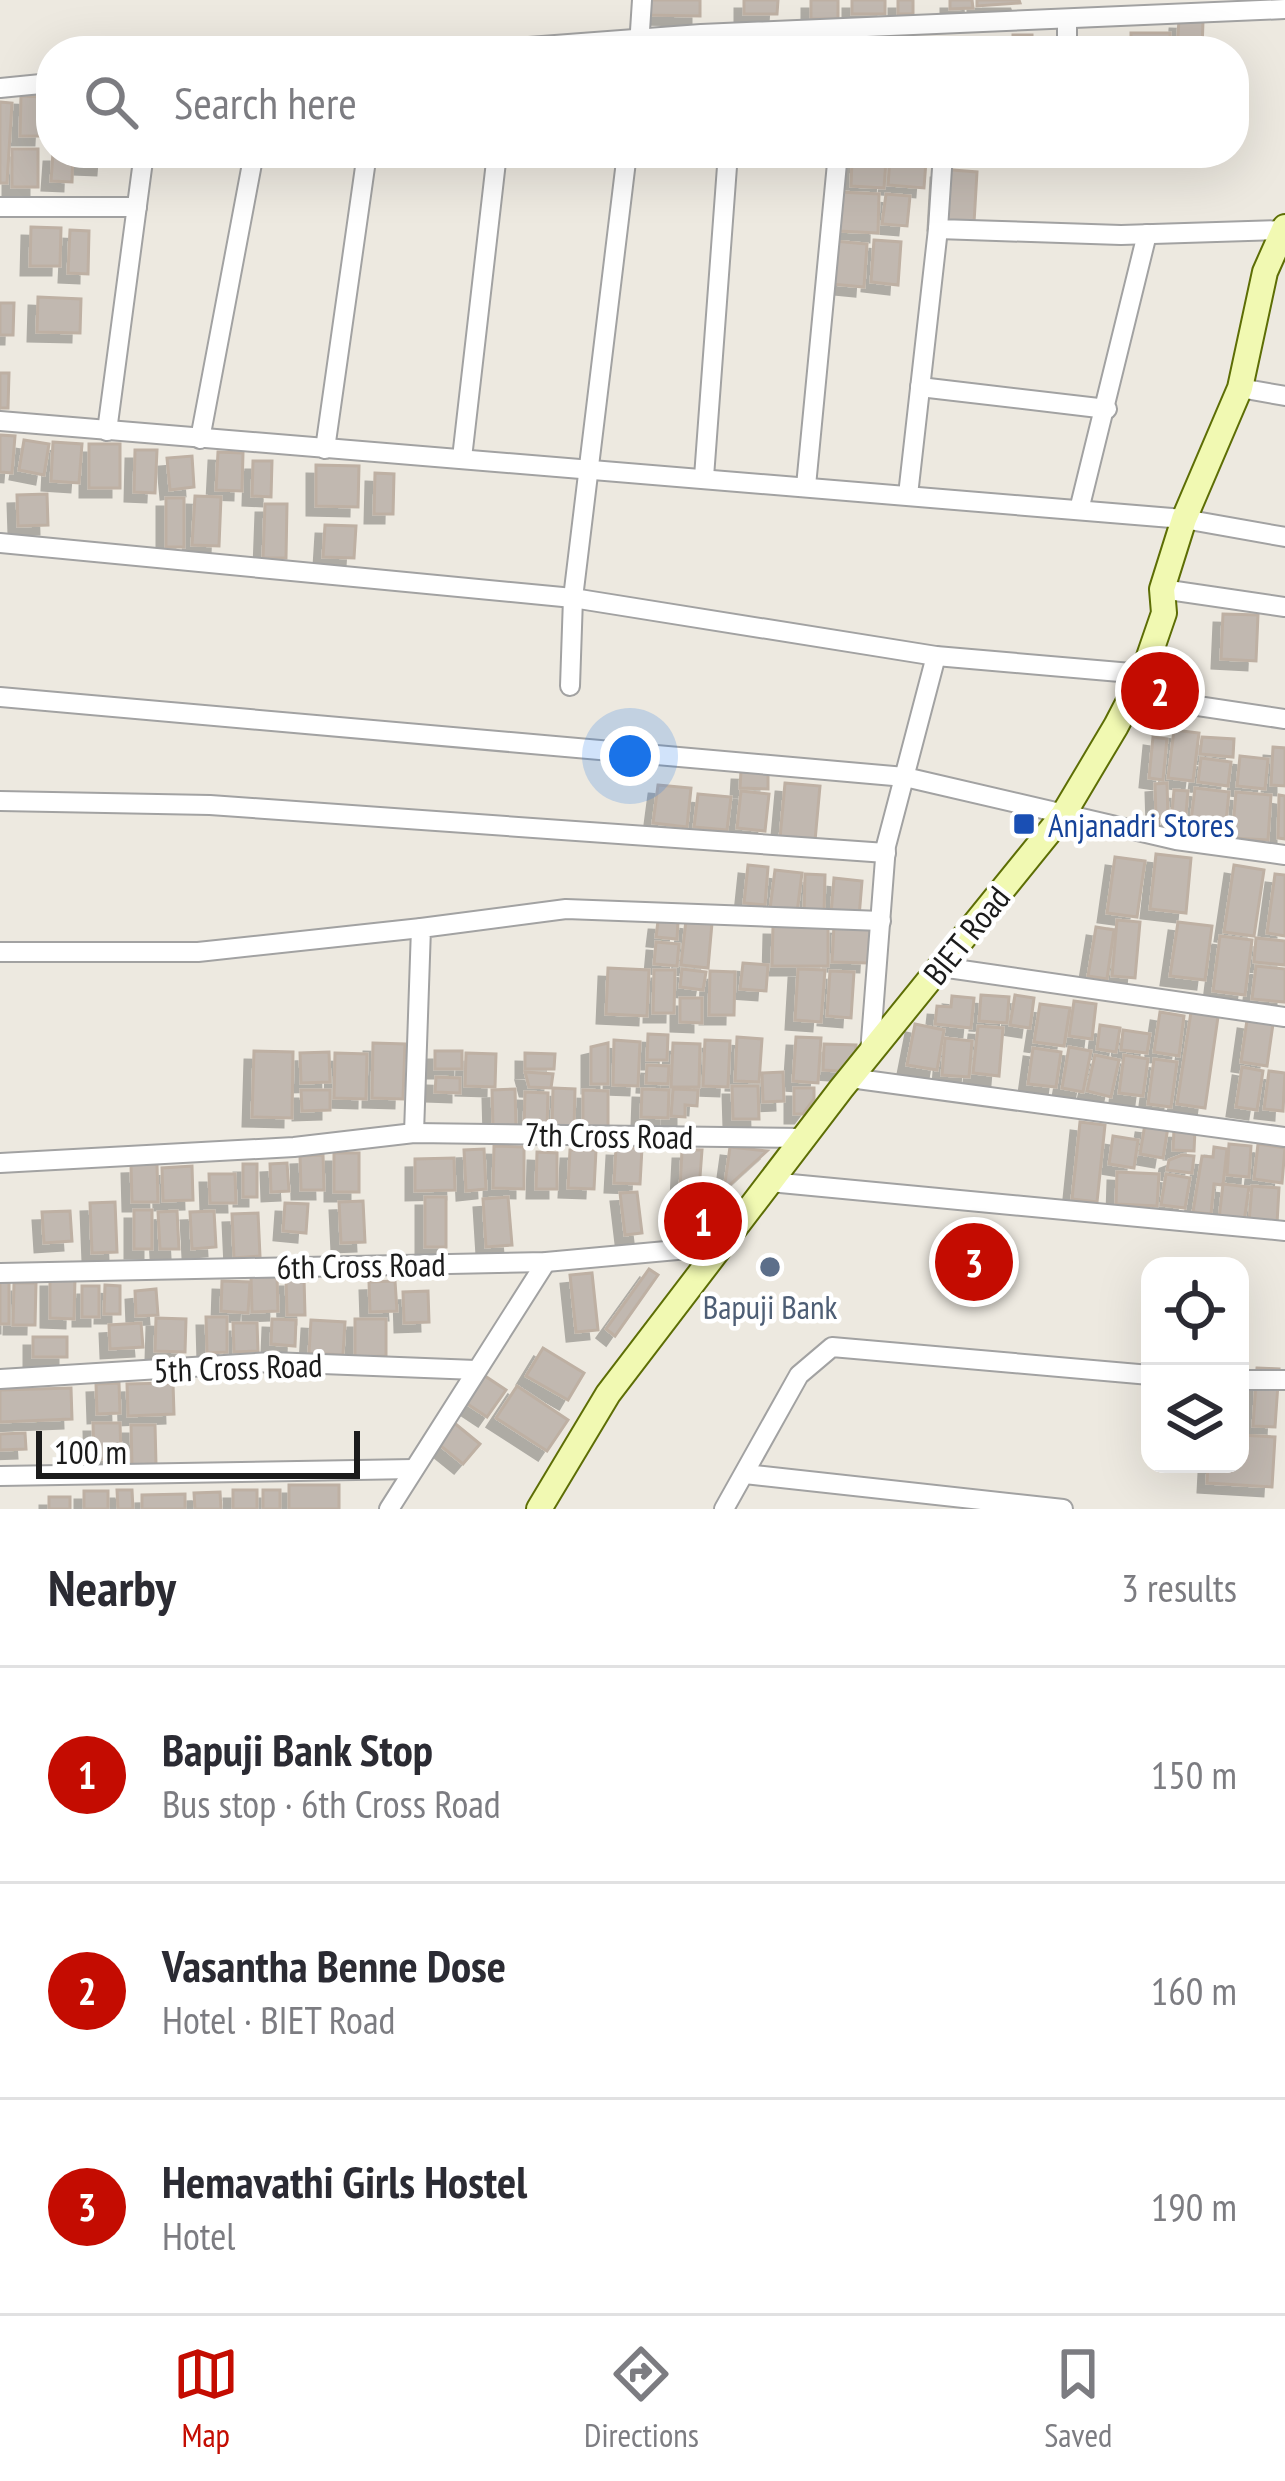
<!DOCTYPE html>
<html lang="en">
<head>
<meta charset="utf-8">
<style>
  :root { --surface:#fff; --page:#f7f7f7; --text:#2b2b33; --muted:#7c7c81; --line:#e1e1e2; --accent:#c40c01 }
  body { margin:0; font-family:"PT Sans Narrow",sans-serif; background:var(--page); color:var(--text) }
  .controls { position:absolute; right:36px; bottom:36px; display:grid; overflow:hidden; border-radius:24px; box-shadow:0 12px 48px #0002 }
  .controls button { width:108px; height:108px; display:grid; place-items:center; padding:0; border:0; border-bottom:3px solid var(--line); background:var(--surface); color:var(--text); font:60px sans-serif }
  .scale { position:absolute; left:36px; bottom:30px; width:324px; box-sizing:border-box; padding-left:12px; border:6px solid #1b1b1b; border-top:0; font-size:33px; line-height:42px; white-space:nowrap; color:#1b1b1b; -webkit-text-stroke:9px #fff; paint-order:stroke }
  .you { position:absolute; left:630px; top:756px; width:42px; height:42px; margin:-30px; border:9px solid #fff; border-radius:50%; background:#1a73e8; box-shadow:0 0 0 18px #1a73e833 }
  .badge { display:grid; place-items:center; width:78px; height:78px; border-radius:50%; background:var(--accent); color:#fff; font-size:39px; font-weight:700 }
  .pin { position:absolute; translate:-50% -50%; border:6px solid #fff; box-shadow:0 3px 12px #0006 }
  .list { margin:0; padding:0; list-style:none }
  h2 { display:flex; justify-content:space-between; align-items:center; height:156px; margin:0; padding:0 48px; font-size:51px }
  h2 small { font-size:39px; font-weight:400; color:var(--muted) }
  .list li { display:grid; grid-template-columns:78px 1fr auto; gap:36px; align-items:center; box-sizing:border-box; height:216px; padding:0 48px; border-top:3px solid var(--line) }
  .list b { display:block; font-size:45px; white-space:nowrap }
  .list p { margin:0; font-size:39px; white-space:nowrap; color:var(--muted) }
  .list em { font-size:39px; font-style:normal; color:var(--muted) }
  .icon { flex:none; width:66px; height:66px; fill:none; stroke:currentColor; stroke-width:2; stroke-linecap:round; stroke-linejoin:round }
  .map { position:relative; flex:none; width:1285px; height:1509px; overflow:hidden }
  .search { position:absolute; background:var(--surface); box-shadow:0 12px 48px #0002; left:36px; right:36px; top:36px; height:132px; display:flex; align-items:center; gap:30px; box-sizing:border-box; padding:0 42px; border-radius:48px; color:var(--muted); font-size:45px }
  .sheet { height:804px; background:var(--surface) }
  nav { display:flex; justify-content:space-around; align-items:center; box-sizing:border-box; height:168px; border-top:3px solid var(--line); background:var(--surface); font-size:33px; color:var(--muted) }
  nav a { display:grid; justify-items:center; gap:6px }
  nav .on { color:var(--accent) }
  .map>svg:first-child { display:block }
</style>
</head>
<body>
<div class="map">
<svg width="1285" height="1509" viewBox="0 0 1285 1509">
  <defs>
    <filter id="shadow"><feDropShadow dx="-9" dy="9" stdDeviation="0" flood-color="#0004"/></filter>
  </defs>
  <rect width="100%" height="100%" fill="#ede9e0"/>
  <g fill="#c1b8b0" stroke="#beb0a3" stroke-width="3" filter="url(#shadow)">
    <path d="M645 0H700V16L645 15Z"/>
    <path d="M744 0H778L777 14H744Z"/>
    <rect x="811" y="0" width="27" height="19"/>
    <rect x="852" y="0" width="33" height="14"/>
    <rect x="898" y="0" width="15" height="14"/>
    <path d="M950 0H972L973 8 950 9Z"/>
    <path d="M977 0H1019L1020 3 977 6Z"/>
    <path d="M1179 20 1203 21 1202 51H1177Z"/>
    <rect x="1131" y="33" width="39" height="18"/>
    <rect x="1013" y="35" width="19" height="16"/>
    <path d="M920 44 921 51H893V48Z"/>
    <path d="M956 44 995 46V51H955Z"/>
    <path d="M21 96 45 97 43 136H20Z"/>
    <path d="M0 102 12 103 7 183H0Z"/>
    <rect x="12" y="149" width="26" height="38"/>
    <path d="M53 153H73L72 182 51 181Z"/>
    <path d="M83 153H106L105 166 82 165Z"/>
    <path d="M852 159 886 160 884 188 851 186Z"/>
    <path d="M890 159 926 161 924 188 888 185Z"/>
    <path d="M940 169 977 172 974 223 937 221Z"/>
    <path d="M840 192 879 194 878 233 838 231Z"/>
    <path d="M886 194 910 196 907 226 882 224Z"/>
    <path d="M31 227 61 228 60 266H30Z"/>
    <path d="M70 230 89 231 88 274 68 273Z"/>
    <path d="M874 240 901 242 898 285 871 282Z"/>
    <path d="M834 241 867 244 864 287 831 284Z"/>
    <path d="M38 297 81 299 80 333 37 332Z"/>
    <path d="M0 303H14L13 335H0Z"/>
    <path d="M0 373H9L8 408H0Z"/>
    <path d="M0 435 15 436 12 473 0 472Z"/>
    <path d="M24 440 49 444 44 475 19 470Z"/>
    <path d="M53 442 82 444 79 483 51 481Z"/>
    <rect x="89" y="444" width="31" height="44"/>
    <path d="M135 450H157L155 493 134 492Z"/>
    <path d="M218 452 243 453 242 491 216 490Z"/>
    <path d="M192 456 194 487 170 490 167 458Z"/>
    <path d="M253 461H272L271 497 252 496Z"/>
    <path d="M316 465 359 466 358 507 316 506Z"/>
    <path d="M375 473 394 474 393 514H374Z"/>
    <path d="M47 494 48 525 18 526 17 495Z"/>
    <path d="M195 496 221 497 219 546 192 545Z"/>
    <rect x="166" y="498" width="18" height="49"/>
    <path d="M265 504H287L286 558H263Z"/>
    <path d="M325 525 356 526 354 558 323 557Z"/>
    <path d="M1223 614 1258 615 1256 661 1221 659Z"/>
    <path d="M1174 730 1199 733 1193 781 1168 778Z"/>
    <path d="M1153 737 1167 739 1163 780 1149 778Z"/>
    <path d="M1202 737 1234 739 1233 757 1200 754Z"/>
    <path d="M1273 747 1285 748V786L1271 785Z"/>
    <path d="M1240 756 1268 759 1265 789 1237 786Z"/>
    <path d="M1201 758 1231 762 1228 786 1198 782Z"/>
    <path d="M741 771 768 772V789L740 788Z"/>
    <path d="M785 783 820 786 815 841 780 838Z"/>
    <path d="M1167 783 1168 818H1156L1155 784Z"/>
    <path d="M658 785 691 788 687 827 653 823Z"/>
    <path d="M1195 788 1229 792 1224 841 1189 837Z"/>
    <path d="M1174 790 1188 791 1184 836 1170 834Z"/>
    <path d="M741 791 769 794 765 831 737 828Z"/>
    <path d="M1236 792 1271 795 1268 840 1232 838Z"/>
    <path d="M698 794 731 797 727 830 694 827Z"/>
    <path d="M1279 795 1285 796V839L1278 838Z"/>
    <path d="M1156 854 1191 858 1186 913 1150 909Z"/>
    <path d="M1115 857 1145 861 1137 917 1107 913Z"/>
    <path d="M748 865 768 867 765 905 744 903Z"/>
    <path d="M1234 865 1264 870 1254 936 1224 932Z"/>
    <path d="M775 870 802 873 797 913 770 909Z"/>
    <path d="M805 874 825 875 824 915 804 914Z"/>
    <path d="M1275 874 1285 875V936L1267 933Z"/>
    <path d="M834 878 862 881 859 917 831 914Z"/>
    <path d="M686 920 712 923 708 968 681 965Z"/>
    <path d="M1117 920 1140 922 1135 978 1112 976Z"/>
    <path d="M658 921 678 922 677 939 656 937Z"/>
    <path d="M1178 922 1212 926 1205 980 1170 976Z"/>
    <path d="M834 925 870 926 868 963 832 962Z"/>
    <path d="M773 926 828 927V966H772Z"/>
    <path d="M1096 927 1114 930 1107 979 1088 976Z"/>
    <path d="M1220 936 1252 940 1245 995 1213 991Z"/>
    <path d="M1256 938 1285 941V965L1254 962Z"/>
    <path d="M656 942 679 944 677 966 654 964Z"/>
    <path d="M743 963 768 965 766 991 740 989Z"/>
    <path d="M1256 966 1285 969V1002L1252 999Z"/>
    <path d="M608 968 649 970 647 1016 606 1014Z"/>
    <path d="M682 969 706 972 703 990 680 987Z"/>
    <path d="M798 969 825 970 821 1022 795 1020Z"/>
    <path d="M654 970H675L674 1013H653Z"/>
    <path d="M710 971 735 972 734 1015H709Z"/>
    <path d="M830 971 854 972 851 1018 827 1016Z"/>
    <path d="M981 995 1009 997 1007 1023 979 1021Z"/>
    <path d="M1015 995 1034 998 1030 1028 1010 1025Z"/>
    <path d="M952 996 974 998 971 1028 935 1024 937 1006 951 1007Z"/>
    <path d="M680 998H702V1023L680 1022Z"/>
    <path d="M1074 1001 1096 1004 1092 1039 1069 1036Z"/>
    <path d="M1040 1004 1070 1008 1064 1046 1034 1042Z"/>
    <path d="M1160 1012 1184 1016 1179 1056 1154 1052Z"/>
    <path d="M1191 1012 1218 1017 1205 1108 1177 1104Z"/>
    <path d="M1247 1020 1273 1024 1267 1066 1241 1062Z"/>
    <path d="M915 1024 944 1030 937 1070 907 1065Z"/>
    <path d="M1100 1025 1120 1028 1116 1052 1097 1049Z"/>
    <path d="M978 1026 1003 1028 999 1076 973 1073Z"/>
    <path d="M1123 1030 1150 1034 1147 1053 1121 1050Z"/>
    <path d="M648 1034 668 1035 667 1060H647Z"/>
    <path d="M737 1037 762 1039 759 1082 735 1081Z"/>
    <path d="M796 1037 821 1038 818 1083 793 1081Z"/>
    <path d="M945 1038 972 1041 969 1077 942 1075Z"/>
    <path d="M614 1040 640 1042 638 1086 613 1085Z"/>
    <path d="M705 1040 730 1041 728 1087 703 1086Z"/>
    <path d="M373 1043 405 1044 403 1099 372 1098Z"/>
    <path d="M608 1043V1084H591V1047Z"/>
    <path d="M673 1043 700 1044 699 1087H671Z"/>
    <path d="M824 1044 856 1045 854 1072 823 1070Z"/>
    <path d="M1069 1047 1091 1051 1083 1092 1062 1088Z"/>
    <path d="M1033 1048 1061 1052 1056 1087 1028 1084Z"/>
    <path d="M254 1051 293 1052 292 1118 252 1117Z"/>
    <rect x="435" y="1051" width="27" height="18"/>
    <path d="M329 1052 330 1082 301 1083 300 1053Z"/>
    <path d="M335 1053 367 1054 366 1099 334 1098Z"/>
    <path d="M466 1053 496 1054 495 1087 465 1086Z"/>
    <path d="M525 1053 555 1054 554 1069H525Z"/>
    <path d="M1095 1055 1119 1060 1111 1097 1087 1091Z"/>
    <path d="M1124 1055 1148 1059 1143 1096 1119 1093Z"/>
    <path d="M1154 1059 1177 1062 1171 1107 1148 1104Z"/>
    <path d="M647 1065 669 1066 668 1084 646 1083Z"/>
    <path d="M1242 1067 1263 1071 1257 1110 1236 1107Z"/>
    <path d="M1269 1071 1285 1073 1283 1111 1264 1109Z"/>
    <path d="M525 1072 553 1074 551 1088 529 1087Z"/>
    <path d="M783 1072 784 1101 763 1102 762 1073Z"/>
    <path d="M436 1077 460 1078V1093L435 1092Z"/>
    <path d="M732 1086H758L759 1119H733Z"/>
    <path d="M553 1088 575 1089 574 1128H552Z"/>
    <path d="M794 1088H814V1099L803 1114H794Z"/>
    <path d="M515 1089 516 1126 493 1127 492 1090Z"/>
    <path d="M642 1089 669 1090 668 1118 641 1117Z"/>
    <path d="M673 1089 698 1090 697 1106 685 1105V1117L671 1116Z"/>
    <path d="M301 1090H330V1110L302 1111Z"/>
    <path d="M583 1090 608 1091V1129H583Z"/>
    <path d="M525 1092 548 1093 547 1129H524Z"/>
    <path d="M1080 1122 1105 1125 1097 1202 1072 1199Z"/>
    <path d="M1145 1124 1168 1127 1163 1158 1140 1154Z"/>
    <path d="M1174 1129 1195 1130 1194 1151 1173 1150Z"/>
    <path d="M1113 1136 1138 1140 1134 1168 1109 1164Z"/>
    <path d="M1229 1144 1251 1146 1249 1177 1227 1175Z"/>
    <path d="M1258 1144 1285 1148 1282 1183 1254 1179Z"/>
    <path d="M494 1146 524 1147V1189L493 1188Z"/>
    <path d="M616 1147 642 1148 640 1184 614 1183Z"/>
    <path d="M730 1147 767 1151 724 1190Z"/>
    <path d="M1214 1147 1227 1149 1223 1185 1214 1184 1211 1214 1193 1212 1202 1156 1213 1157Z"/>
    <path d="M484 1149 486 1189 466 1191 464 1150Z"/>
    <path d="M570 1150H596L594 1189 568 1188Z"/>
    <path d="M682 1150H702L699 1190 680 1189Z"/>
    <path d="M537 1152 557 1153V1189H536Z"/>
    <rect x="334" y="1153" width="25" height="39"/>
    <path d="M323 1155 324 1190H301L300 1156Z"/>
    <path d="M1182 1155 1194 1156 1192 1173 1167 1170 1169 1160Z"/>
    <path d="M454 1158 455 1190 415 1191V1159Z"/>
    <path d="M287 1163 289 1191 271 1192 270 1164Z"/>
    <path d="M157 1164 158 1202H132L131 1165Z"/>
    <rect x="243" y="1164" width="14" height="33"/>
    <path d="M192 1166 193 1200 163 1201 162 1168Z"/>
    <path d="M1117 1172 1159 1174 1157 1206 1116 1204Z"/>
    <path d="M209 1174H235L236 1203H210Z"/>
    <path d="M1166 1174 1190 1178 1185 1208 1161 1205Z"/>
    <path d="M1223 1184 1249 1187 1244 1222 1219 1219Z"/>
    <path d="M1252 1186 1279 1188 1277 1224 1249 1222Z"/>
    <path d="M637 1192 642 1233 625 1235 620 1193Z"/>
    <rect x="425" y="1197" width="21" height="50"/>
    <path d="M508 1197 512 1245 486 1247 483 1199Z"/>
    <path d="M363 1201 365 1242 341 1243 339 1202Z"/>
    <path d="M115 1202 117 1252 92 1253 90 1203Z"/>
    <path d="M285 1203 308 1204 306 1233 283 1231Z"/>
    <rect x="134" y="1210" width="18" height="39"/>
    <path d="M70 1211 72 1241 44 1243 42 1212Z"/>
    <path d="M177 1211 179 1249H160L158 1212Z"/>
    <path d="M214 1211 216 1247 192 1249 190 1212Z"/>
    <path d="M258 1213 260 1256 234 1258 232 1214Z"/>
    <path d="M649 1269 658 1275 615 1336 606 1329Z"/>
    <path d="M592 1273 598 1330 576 1332 570 1275Z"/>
    <path d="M251 1276H277L278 1311 252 1312Z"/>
    <path d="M50 1278H75L74 1319 50 1318Z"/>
    <path d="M286 1278H304L305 1315H287Z"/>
    <rect x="0" y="1281" width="9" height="43"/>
    <path d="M222 1281 250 1282 248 1313 221 1311Z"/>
    <path d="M395 1281 397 1311 370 1312 369 1282Z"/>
    <path d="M14 1283H36L35 1325H13Z"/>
    <path d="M105 1285 120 1286V1314H104Z"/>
    <rect x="82" y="1286" width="17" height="31"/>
    <path d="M156 1289 158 1315 136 1316 135 1291Z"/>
    <path d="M428 1291 429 1322 404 1323 403 1292Z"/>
    <path d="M206 1317H227V1352L207 1353Z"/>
    <path d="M156 1318 186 1319 185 1352 155 1351Z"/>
    <path d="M272 1319 296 1320 295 1346 271 1344Z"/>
    <path d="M355 1319H386V1356L355 1357Z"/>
    <path d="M311 1320 345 1322 343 1355 309 1353Z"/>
    <path d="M141 1323 143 1347 110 1349 109 1325Z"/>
    <path d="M233 1323H257L258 1351 234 1352Z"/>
    <rect x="33" y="1337" width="34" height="20"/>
    <path d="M543 1348 584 1373 568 1400 526 1376Z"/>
    <path d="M1257 1368 1279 1369 1275 1427 1253 1426Z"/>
    <path d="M476 1370 506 1390 487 1417 457 1397Z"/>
    <path d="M119 1383 120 1413 97 1414 96 1384Z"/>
    <path d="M173 1383 174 1414 128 1416 127 1384Z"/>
    <path d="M517 1386 568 1420 547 1451 496 1418Z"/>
    <path d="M71 1388 72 1419 0 1422V1390Z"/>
    <path d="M447 1417 480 1444 463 1464 431 1438Z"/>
    <path d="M93 1423H120L121 1458 94 1459Z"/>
    <path d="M131 1425H155L156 1464 132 1465Z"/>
    <path d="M25 1433 26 1449 0 1450V1434Z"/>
    <path d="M1240 1435 1275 1437 1272 1487 1207 1483 1208 1464H1240Z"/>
    <rect x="289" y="1485" width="50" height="24"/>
    <path d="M117 1490H132L133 1509H118Z"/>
    <rect x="233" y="1490" width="24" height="19"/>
    <rect x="263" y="1490" width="17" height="19"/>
    <rect x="84" y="1491" width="24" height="18"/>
    <path d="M220 1492 221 1509H195L194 1493Z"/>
    <path d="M185 1494V1509H142V1495Z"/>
    <rect x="49" y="1497" width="21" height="12"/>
  </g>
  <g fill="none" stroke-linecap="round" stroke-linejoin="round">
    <g stroke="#a2a2a2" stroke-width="22">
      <g id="street">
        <path d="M1067 22V51"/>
        <path d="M639 46 642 0"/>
        <path d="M477 51 701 34 1285 9"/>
        <path d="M0 88 51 83"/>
        <path d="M943 153 938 229 1121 235 1284 230"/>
        <path d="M0 207H137"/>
        <path d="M920 387 1107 409"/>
        <path d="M1240 388 1285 396"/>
        <path d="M0 421 1184 519 1285 537"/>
        <path d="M107 431 144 153"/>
        <path d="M200 439 254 153"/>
        <path d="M325 449 367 153"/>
        <path d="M462 458 497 153"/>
        <path d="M704 477 728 153"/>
        <path d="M806 486 838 153"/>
        <path d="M908 495 938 229"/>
        <path d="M1079 510 1147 234"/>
        <path d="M0 543 573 598 936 656 1143 674"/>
        <path d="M1162 589 1285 607"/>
        <path d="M570 686 573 598 627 153"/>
        <path d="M1131 696 1285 719"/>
        <path d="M0 697 905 777 1176 840 1285 855"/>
        <path d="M0 801 210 805 886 853"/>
        <path d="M0 952H198L421 928"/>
        <path d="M941 967 1285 1017"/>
        <path d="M870 1053 886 846 936 656"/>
        <path d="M850 1078 1285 1137"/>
        <path d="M414 1133 421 928 566 909 881 921"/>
        <path d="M0 1163 294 1147 414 1133 804 1138"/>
        <path d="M770 1182 1285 1231"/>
        <path d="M0 1273 546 1262 721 1246"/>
        <path d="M0 1379 271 1362 476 1370"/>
        <path d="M1240 1380H1285"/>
        <path d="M745 1474 1063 1509"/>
        <path d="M0 1476 414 1469"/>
        <path d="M389 1509 546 1262"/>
        <path d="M724 1509 799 1375 832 1347 1150 1375"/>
      </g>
    </g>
    <g stroke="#5d6e05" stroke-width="28">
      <path id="secondary" d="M539 1509 608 1394 841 1089 1063 815 1116 726 1143 674 1164 613 1162 589 1184 519 1240 388 1265 272 1285 227"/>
    </g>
    <use href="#street" stroke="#fff" stroke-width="18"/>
    <use href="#secondary" stroke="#f1f9b2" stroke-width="24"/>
  </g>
  <rect fill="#1a4fb4" stroke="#fff" stroke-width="4.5" x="1012" y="812" width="24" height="24" rx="6"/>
  <circle fill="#5c6f8a" stroke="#fff" stroke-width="4.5" cx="770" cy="1267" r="12"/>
  <g text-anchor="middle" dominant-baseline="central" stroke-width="9" stroke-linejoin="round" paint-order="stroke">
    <g font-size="33" fill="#164399" stroke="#fff" text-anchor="start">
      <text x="1048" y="824">Anjanadri Stores</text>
    </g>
    <g font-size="33" fill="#1b1b1b" stroke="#fff">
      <text transform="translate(966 935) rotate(-51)">BIET Road</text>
      <text transform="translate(609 1135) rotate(1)">7th Cross Road</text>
      <text transform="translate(361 1265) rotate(-1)">6th Cross Road</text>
      <text transform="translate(238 1367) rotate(-2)">5th Cross Road</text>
    </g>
    <g font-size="33" fill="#4e5e75" stroke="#fff">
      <text x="770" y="1306">Bapuji Bank</text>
    </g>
  </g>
</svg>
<div class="controls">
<button><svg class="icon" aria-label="locate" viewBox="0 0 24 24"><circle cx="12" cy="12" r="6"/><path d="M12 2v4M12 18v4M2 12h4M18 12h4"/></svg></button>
<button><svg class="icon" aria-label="layers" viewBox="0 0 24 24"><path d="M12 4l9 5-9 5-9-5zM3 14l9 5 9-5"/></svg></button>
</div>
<div class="scale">100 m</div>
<div class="you"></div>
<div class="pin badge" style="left:703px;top:1221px">1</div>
<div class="pin badge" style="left:1160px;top:691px">2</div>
<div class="pin badge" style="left:974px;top:1262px">3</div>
<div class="search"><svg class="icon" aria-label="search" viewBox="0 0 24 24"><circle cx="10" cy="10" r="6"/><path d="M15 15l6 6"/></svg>Search here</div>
</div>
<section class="sheet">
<h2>Nearby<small>3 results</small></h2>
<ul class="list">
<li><span class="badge">1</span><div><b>Bapuji Bank Stop</b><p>Bus stop · 6th Cross Road</p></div><em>150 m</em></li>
<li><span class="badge">2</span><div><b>Vasantha Benne Dose</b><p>Hotel · BIET Road</p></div><em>160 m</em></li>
<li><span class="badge">3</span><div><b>Hemavathi Girls Hostel</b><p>Hotel</p></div><em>190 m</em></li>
</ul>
</section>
<nav>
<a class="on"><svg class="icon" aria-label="map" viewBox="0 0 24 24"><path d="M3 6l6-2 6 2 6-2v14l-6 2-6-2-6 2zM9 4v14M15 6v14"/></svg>Map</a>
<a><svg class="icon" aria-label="directions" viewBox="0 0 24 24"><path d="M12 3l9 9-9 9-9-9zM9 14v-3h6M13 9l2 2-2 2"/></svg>Directions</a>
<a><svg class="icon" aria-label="saved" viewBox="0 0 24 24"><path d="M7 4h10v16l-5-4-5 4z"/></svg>Saved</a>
</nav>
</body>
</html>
